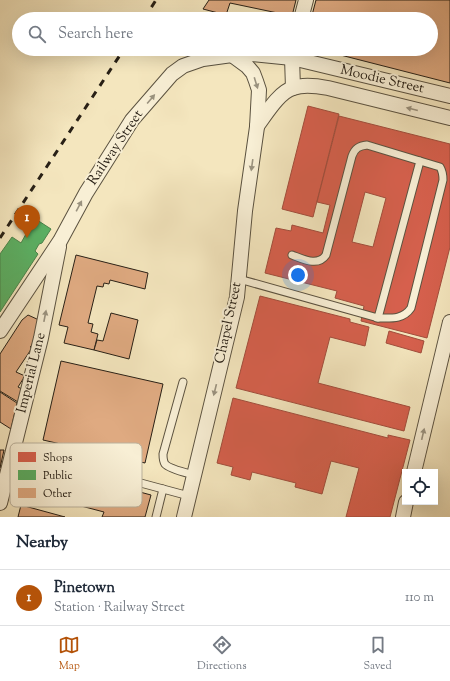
<!DOCTYPE html>
<html lang="en">
<head>
<meta charset="utf-8">
<style>
  :root { --surface:#fff; --page:#f2f2f3; --text:#1f2937; --muted:#747a83; --line:#e0e1e3; --accent:#b45309 }
  body { margin:0; font-family:"Sorts Mill Goudy",serif; background:var(--page); color:var(--text) }
  .controls { position:absolute; right:12px; bottom:12px; display:grid; overflow:hidden; border-radius:0px; box-shadow:0 4px 16px #0002 }
  .controls button { width:36px; height:36px; display:grid; place-items:center; padding:0; border:0; border-bottom:1px solid var(--line); background:var(--surface); color:var(--text); font:20px sans-serif }
  .you { position:absolute; left:298px; top:275px; width:14px; height:14px; margin:-10px; border:3px solid #fff; border-radius:50%; background:#1a73e8; box-shadow:0 0 0 6px #1a73e833 }
  .badge { display:grid; place-items:center; width:26px; height:26px; border-radius:50%; background:var(--accent); color:#fff; font-size:13px; font-weight:700 }
  .pin { position:absolute; translate:-50% -33px; filter:drop-shadow(0 1px 2px #0008) }
  .pin::after { content:''; position:absolute; top:21px; width:14px; height:12px; background:inherit; clip-path:polygon(0 0,100% 0,50% 100%) }
  .list { margin:0; padding:0; list-style:none }
  h2 { display:flex; justify-content:space-between; align-items:center; height:52px; margin:0; padding:0 16px; font-size:17px }
  h2 small { font-size:13px; font-weight:400; color:var(--muted) }
  .list li { display:grid; grid-template-columns:26px 1fr auto; gap:12px; align-items:center; box-sizing:border-box; height:56px; padding:0 16px; border-top:1px solid var(--line) }
  .list b { display:block; font-size:15px; white-space:nowrap }
  .list p { margin:0; font-size:13px; white-space:nowrap; color:var(--muted) }
  .list em { font-size:13px; font-style:normal; color:var(--muted) }
  .icon { flex:none; width:22px; height:22px; fill:none; stroke:currentColor; stroke-width:2; stroke-linecap:round; stroke-linejoin:round }
  .map { position:relative; flex:none; width:450px; height:517px; overflow:hidden }
  .search { position:absolute; background:var(--surface); box-shadow:0 4px 16px #0002; left:12px; right:12px; top:12px; height:44px; display:flex; align-items:center; gap:10px; box-sizing:border-box; padding:0 14px; border-radius:22px; color:var(--muted); font-size:15px }
  .sheet { height:108px; background:var(--surface) }
  nav { display:flex; justify-content:space-around; align-items:center; box-sizing:border-box; height:56px; border-top:1px solid var(--line); background:var(--surface); font-size:11px; color:var(--muted) }
  nav a { display:grid; justify-items:center; gap:2px }
  nav .on { color:var(--accent) }
  .map>svg:first-child { display:block }
</style>
</head>
<body>
<div class="map">
<svg width="450" height="517" viewBox="0 0 450 517">
  <rect width="100%" height="100%" fill="#f4e6be"/>
  <filter id="stains"><feTurbulence type="fractalNoise" baseFrequency=".005" numOctaves="4"/><feColorMatrix values="0 0 0 0 .2 0 0 0 0 .09 0 0 0 0 .02 0 0 0 .5 -.17"/></filter>
  <radialGradient id="worn" r=".72"><stop offset=".6" stop-color="#630" stop-opacity="0"/><stop offset="1" stop-color="#630" stop-opacity=".3"/></radialGradient>
  <g fill="#d6604d" stroke="#a24d3c" fill-rule="evenodd">
    <path d="M308 106 339 114 313 217 282 209Z"/>
    <path d="M339 116 450 144V247L427 338 361 321 364 306 335 298 337 291 265 273 276 228 291 231 292 225 323 233 330 205 317 202ZM365 192 386 198 373 247 352 242Z"/>
    <path d="M260 296 350 319V322L369 327 365 346 330 337 318 383 410 407 404 431 236 388Z"/>
    <path d="M389 331 424 341 421 353 386 343Z"/>
    <path d="M233 398 388 438V435L410 440 390 517H346L359 468 331 461 322 494 295 487 296 483 252 472 250 480 231 475 233 467 217 463Z"/>
  </g>
  <path fill="#5aae61" stroke="#4b834a" d="M34 218 51 229 42 243 39 244 35 251 38 254 0 312V254L12 237 21 243 26 234 25 231 31 220 33 222Z"/>
  <g fill="#dfaa81" stroke="#282016">
    <path d="M209 0H296L292 16 230 3 226 15 203 9Z"/>
    <path d="M316 0H450V83L317 49H431V19H311Z"/>
    <path d="M76 255 148 273 145 289 110 280 109 284 104 283 103 287 97 286 88 323 93 324 91 332 98 334 94 350 64 343 68 327 59 325Z"/>
    <path d="M111 313 138 320 129 359 94 350 97 340 103 341Z"/>
    <path d="M28 315 39 320 32 345 30 347 32 348 16 372 25 376 18 387 22 389 18 402 0 391V354L22 320Z"/>
    <path d="M61 361 163 384 145 463 43 440Z"/>
    <path d="M0 392 17 403 11 429 0 422Z"/>
    <path d="M0 450H4L0 468Z"/>
    <path d="M32 463 151 495 145 517H102L104 512 24 491Z"/>
    <path d="M21 505 65 517H18Z"/>
  </g>
  <g fill="none" stroke-linecap="round" stroke-linejoin="round">
    <g stroke="#5b5240" stroke-width="9">
      <g id="lane">
        <path d="M239 279 378 318 420 161 367 145C359 146 355 148 352 156L326 255C318 267 303 259 292 255"/>
        <path d="M377 318C390 318 403 320 411 308L443 180C443 175 443 172 440 167L420 161"/>
        <path d="M183 382 163 454C163 457 163 461 165 464 169 469 187 473 194 475"/>
        <path d="M13 452 85 468 189 496"/>
        <path d="M156 517 163 489"/>
      </g>
    </g>
    <g stroke="#5b5240" stroke-width="16">
      <g id="street">
        <path d="M301 19 306 0"/>
        <path d="M293 88 292 58 294 50"/>
        <path d="M257 126C266 114 279 92 293 88 303 84 318 86 328 88L450 118"/>
        <path d="M0 331 60 241 86 193 132 120 172 74 183 66 203 59 232 55 252 54 292 58 450 96"/>
        <path d="M414 472 450 322"/>
        <path d="M0 503 41 338 59 247"/>
        <path d="M184 517 237 297 245 211 257 127 259 90 256 81 253 73 247 66 232 55"/>
        <path d="M403 517 406 502"/>
      </g>
    </g>
    <use href="#lane" stroke="#f8efd5" stroke-width="7"/>
    <use href="#street" stroke="#f8efd5" stroke-width="14"/>
    <g stroke="#282016" stroke-width="3" stroke-dasharray="7 7" stroke-linecap="butt">
      <path d="M144 19 156 0"/>
      <path d="M0 238 124 49"/>
    </g>
  </g>
  <defs><path id="oneway-solid" d="M-6-.8H1V-3.2L6.5 0L1 3.2V.8H-6Z"/></defs>
  <g fill="#9a927f">
    <use href="#oneway-solid" transform="translate(256 83) rotate(73)"/>
    <use href="#oneway-solid" transform="translate(151 99) rotate(-50)"/>
    <use href="#oneway-solid" transform="translate(412 109) rotate(-166)"/>
    <use href="#oneway-solid" transform="translate(252 165) rotate(98)"/>
    <use href="#oneway-solid" transform="translate(79 206) rotate(-62)"/>
    <use href="#oneway-solid" transform="translate(45 316) rotate(-79)"/>
    <use href="#oneway-solid" transform="translate(215 390) rotate(104)"/>
    <use href="#oneway-solid" transform="translate(423 434) rotate(-77)"/>
  </g>
  <g text-anchor="middle" dominant-baseline="central" stroke-width="4" stroke-linejoin="round" paint-order="stroke">
    <g font-size="14" fill="#282016" stroke="#f8efd5">
      <text transform="translate(382 80) rotate(13)">Moodie Street</text>
      <text transform="translate(116 148) rotate(-56)">Railway Street</text>
      <text transform="translate(229 323) rotate(-78)">Chapel Street</text>
      <text transform="translate(32 373) rotate(-76)">Imperial Lane</text>
    </g>
  </g>
  <rect x="10" y="443" width="132" height="64" rx="6" fill="#f8efd5" stroke="#bab19c" stroke-width="1"/>
  <rect x="18" y="452" width="18" height="10" fill="#d6604d"/>
  <rect x="18" y="470" width="18" height="10" fill="#5aae61"/>
  <rect x="18" y="488" width="18" height="10" fill="#dfaa81"/>
  <g font-size="11" fill="#282016">
    <text x="43" y="461">Shops</text>
    <text x="43" y="479">Public</text>
    <text x="43" y="497">Other</text>
  </g>
  <rect width="100%" height="100%" filter="url(#stains)"/>
  <rect width="100%" height="100%" fill="url(#worn)"/>
</svg>
<div class="controls">
<button><svg class="icon" aria-label="locate" viewBox="0 0 24 24"><circle cx="12" cy="12" r="6"/><path d="M12 2v4M12 18v4M2 12h4M18 12h4"/></svg></button>
</div>
<div class="you"></div>
<div class="pin badge" style="left:27px;top:238px">1</div>
<div class="search"><svg class="icon" aria-label="search" viewBox="0 0 24 24"><circle cx="10" cy="10" r="6"/><path d="M15 15l6 6"/></svg>Search here</div>
</div>
<section class="sheet">
<h2>Nearby<small></small></h2>
<ul class="list">
<li><span class="badge">1</span><div><b>Pinetown</b><p>Station · Railway Street</p></div><em>110 m</em></li>
</ul>
</section>
<nav>
<a class="on"><svg class="icon" aria-label="map" viewBox="0 0 24 24"><path d="M3 6l6-2 6 2 6-2v14l-6 2-6-2-6 2zM9 4v14M15 6v14"/></svg>Map</a>
<a><svg class="icon" aria-label="directions" viewBox="0 0 24 24"><path d="M12 3l9 9-9 9-9-9zM9 14v-3h6M13 9l2 2-2 2"/></svg>Directions</a>
<a><svg class="icon" aria-label="saved" viewBox="0 0 24 24"><path d="M7 4h10v16l-5-4-5 4z"/></svg>Saved</a>
</nav>
</body>
</html>
